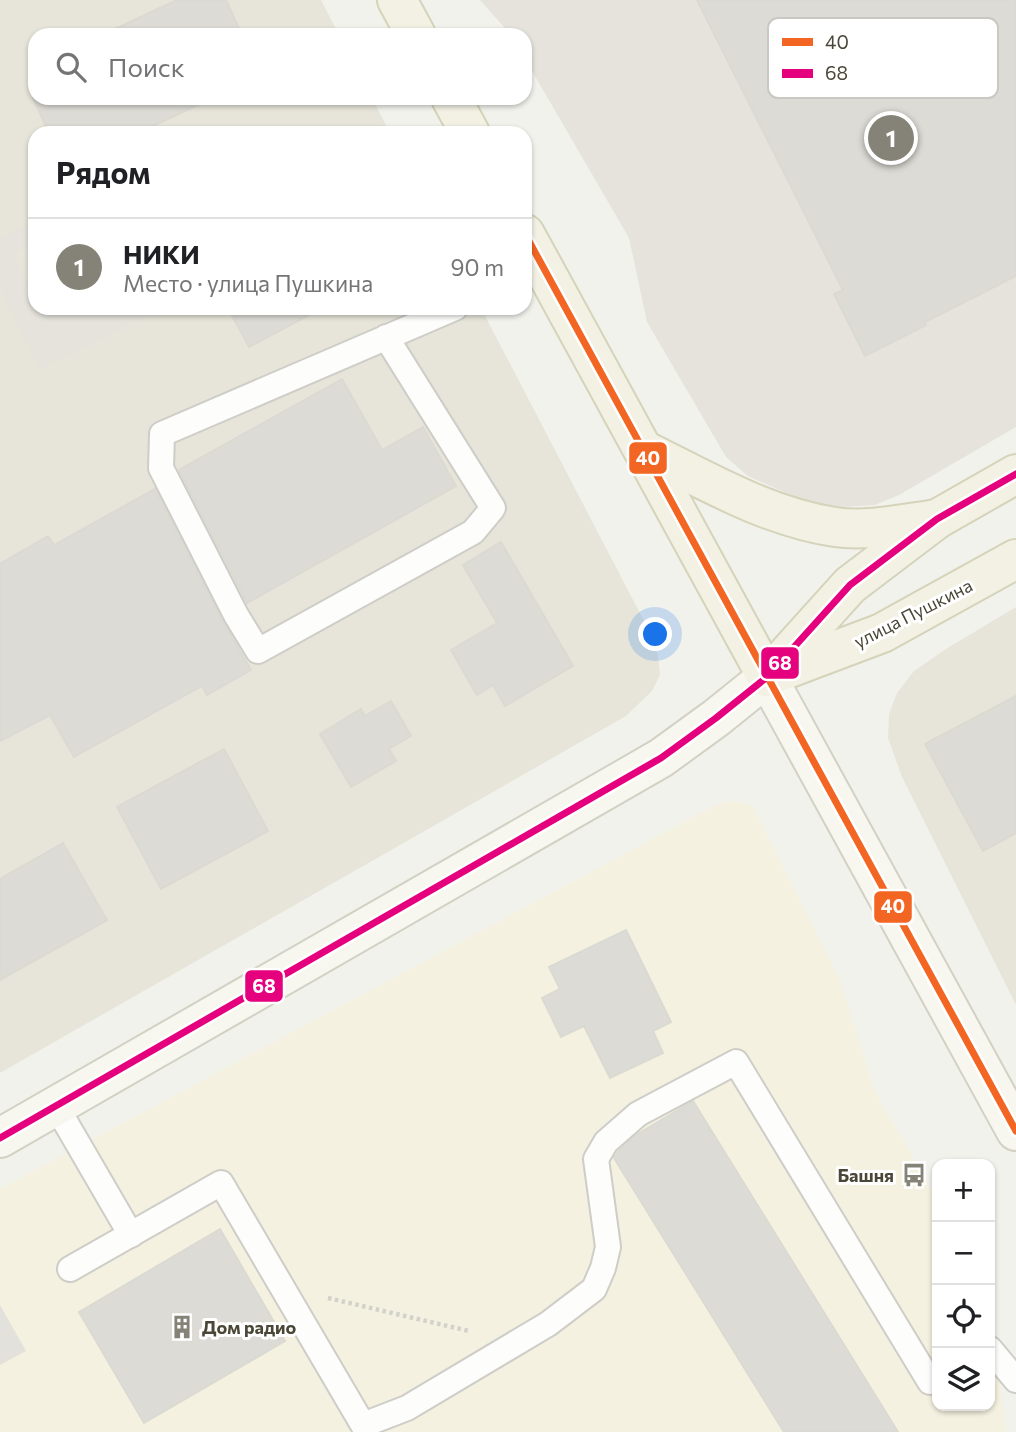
<!DOCTYPE html>
<html lang="ru">
<head>
<meta charset="utf-8">
<style>
  :root { --surface:#fff; --page:#f6f6f6; --text:#202124; --muted:#757577; --line:#e0e0e0; --accent:#858377 }
  body { margin:0; font-family:Commissioner,sans-serif; background:var(--page); color:var(--text) }
  .controls { position:absolute; right:21px; bottom:21px; display:grid; overflow:hidden; border-radius:14px; box-shadow:0 2px 5px #0004 }
  .controls button { width:63px; height:63px; display:grid; place-items:center; padding:0; border:0; border-bottom:2px solid var(--line); background:var(--surface); color:var(--text); font:35px sans-serif }
  .you { position:absolute; left:656px; top:635px; width:24px; height:24px; margin:-18px; border:5px solid #fff; border-radius:50%; background:#1a73e8; box-shadow:0 0 0 10px #1a73e833 }
  .badge { display:grid; place-items:center; width:46px; height:46px; border-radius:50%; background:var(--accent); color:#fff; font-size:23px; font-weight:700 }
  .pin { position:absolute; translate:-50% -50%; border:4px solid #fff; box-shadow:0 2px 7px #0006 }
  .list { margin:0; padding:0; list-style:none }
  h2 { display:flex; justify-content:space-between; align-items:center; height:91px; margin:0; padding:0 28px; font-size:30px }
  h2 small { font-size:23px; font-weight:400; color:var(--muted) }
  .list li { display:grid; grid-template-columns:46px 1fr auto; gap:21px; align-items:center; box-sizing:border-box; height:98px; padding:0 28px; border-top:2px solid var(--line) }
  .list b { display:block; font-size:26px; white-space:nowrap }
  .list p { margin:0; font-size:23px; white-space:nowrap; color:var(--muted) }
  .list em { font-size:23px; font-style:normal; color:var(--muted) }
  .icon { flex:none; width:38px; height:38px; fill:none; stroke:currentColor; stroke-width:2; stroke-linecap:round; stroke-linejoin:round }
  .map { position:relative; flex:none; width:1016px; height:1432px; overflow:hidden }
  .search { position:absolute; background:var(--surface); box-shadow:0 2px 5px #0004; left:28px; top:28px; width:504px; height:77px; display:flex; align-items:center; gap:18px; box-sizing:border-box; padding:0 24px; border-radius:21px; color:var(--muted); font-size:26px }
  .panel { position:absolute; background:var(--surface); box-shadow:0 2px 5px #0004; left:28px; top:126px; width:504px; height:189px; border-radius:21px }
  .map>svg:first-child { display:block }
</style>
</head>
<body>
<div class="map">
<svg width="1016" height="1432" viewBox="0 0 1016 1432">
  <rect width="100%" height="100%" fill="#f2f2ed"/>
  <g fill="#e7e5da">
    <path d="M0 0H321L339 35H35V98H372L390 133H35V308H481L644 621 658 655 660 675 652 691 626 716 0 1073Z"/>
    <path d="M1016 607V1005L902 777 888 738 889 714 897 693 914 671 946 649Z"/>
  </g>
  <path fill="#f5f1e0" d="M727 802H740L752 806 839 977 875 1091 937 1199V1406H990V1297L1006 1432H0V1189L712 807Z"/>
  <g fill="#e5e3dc">
    <path d="M480 0H1016V427L899 495 875 505 843 507 806 502 748 476 726 457 647 322 629 238 525 59V35H511Z"/>
    <path d="M35 220V243L13 254 35 298V308H157L159 310 40 369 0 288V238Z"/>
  </g>
  <path fill="#e2e1dc" d="M0 1305 26 1351 0 1365Z"/>
  <g fill="#dcdbd5" stroke="#dbdad2" stroke-width="2">
    <path d="M177 0H226L242 35H102Z"/>
    <path d="M697 0H1016V276L925 322 926 325 865 356 834 294 843 290Z"/>
    <path d="M33 98H213L138 133H49Z"/>
    <path d="M228 308H322L249 347Z"/>
    <path d="M342 379 382 450 423 427 456 486 247 603 179 470Z"/>
    <path d="M155 489 223 622 251 670 207 695 202 686 74 757 50 715 0 741V564L48 536 54 545Z"/>
    <path d="M501 542 573 666 505 706 493 685 477 695 451 650 497 623 463 565Z"/>
    <path d="M1016 696V833L983 851 925 744Z"/>
    <path d="M391 701 411 736 389 749 396 761 351 787 320 734 361 709 365 716Z"/>
    <path d="M224 749 268 831 161 889 117 807Z"/>
    <path d="M63 843 107 920 0 980V879Z"/>
    <path d="M626 930 671 1022 653 1031 663 1053 610 1078 584 1026 561 1037 542 998 560 989 549 967Z"/>
    <path d="M693 1101 898 1432H784L614 1158 618 1152 636 1135Z"/>
    <path d="M220 1229 285 1341 144 1423 79 1312Z"/>
  </g>
  <g fill="none" stroke-linecap="round" stroke-linejoin="round">
    <g stroke="#cecdc7" stroke-width="28">
      <g id="service">
        <path d="M386 337 493 508 473 532 258 651 236 615 161 468 162 434 455 308"/>
        <path d="M56 1106 131 1235"/>
        <path d="M70 1269 221 1183 363 1425 407 1408 548 1324 594 1289 603 1268 608 1247 596 1159 606 1142 638 1114 736 1062 930 1382 937 1378"/>
        <path d="M990 1349 1016 1380"/>
      </g>
    </g>
    <g stroke="#d2d1c3" stroke-width="42">
      <path id="secondary" d="M0 1138 661 758 716 718 767 677 1016 1131"/>
    </g>
    <g stroke="#d5d3b9" stroke-width="42">
      <g id="primary">
        <path d="M397 0 416 35"/>
        <path d="M451 98 470 133"/>
        <path d="M525 234 767 677"/>
        <path d="M644 450C705 480 767 517 835 527 868 532 905 523 937 519"/>
        <path d="M776 673 882 633 1016 559"/>
        <path d="M767 677 850 585 937 519 1016 474"/>
      </g>
    </g>
    <path stroke="#d2d2cb" stroke-width="4.5" stroke-dasharray="3.5 3.5" stroke-linecap="butt" d="M328 1298 469 1331"/>
    <use href="#service" stroke="#fdfdfc" stroke-width="24"/>
    <use href="#secondary" stroke="#f7f7f0" stroke-width="38"/>
    <use href="#primary" stroke="#f2f1e4" stroke-width="38"/>
    <g stroke="#fff" stroke-width="12">
      <path id="bus-1" d="M525 234 1016 1131"/>
    </g>
    <g stroke="#fff" stroke-width="12">
      <path id="bus-2" d="M0 1138 661 758 716 718 767 677 850 585 937 519 1016 474"/>
    </g>
    <use href="#bus-1" stroke="#f26522" stroke-width="7"/>
    <use href="#bus-2" stroke="#e5007d" stroke-width="7"/>
  </g>
  <defs>
    <g id="bus-bare" transform="scale(1.89)"><path d="M-5-6H5V4H4V6H2V4H-2V6H-4V4H-5ZM-3.5-4V0h7V-4ZM-3.5 1.2v1.5H-2V1.2ZM2 1.2v1.5H3.5V1.2Z" fill="#858377" stroke="#fff" stroke-width="2.5" paint-order="stroke"/></g>
    <g id="building-bare" transform="scale(1.89)"><path d="M-4-6H4V6H1V3H-1V6H-4ZM-2.5-4.3h1.7v1.8h-1.7ZM.8-4.3h1.7v1.8H.8ZM-2.5-1h1.7V.8h-1.7ZM.8-1h1.7V.8H.8Z" fill="#858377" stroke="#fff" stroke-width="2.5" paint-order="stroke"/></g>
  </defs>
  <g fill-rule="evenodd">
    <use href="#bus-bare" x="914" y="1175"/>
    <use href="#building-bare" x="182" y="1327"/>
  </g>
  <g text-anchor="middle" dominant-baseline="central" stroke-width="6" stroke-linejoin="round" paint-order="stroke">
    <g font-size="18" fill="#4a4737" stroke="#fff">
      <text transform="translate(913 613) rotate(-27)">улица Пушкина</text>
    </g>
    <g font-size="18" font-weight="bold" fill="#4a4737" stroke="#fff" text-anchor="end">
      <text x="894" y="1175">Башня</text>
      <text x="202" y="1327" text-anchor="start">Дом радио</text>
    </g>
  </g>
  <rect x="768" y="18" width="230" height="80" rx="10" fill="#fff" stroke="#c9c8c3" stroke-width="2"/>
  <rect x="782" y="38" width="31" height="8" fill="#f26522"/>
  <rect x="782" y="69" width="31" height="9" fill="#e5007d"/>
  <g font-size="19" fill="#4a4737">
    <text x="825" y="49">40</text>
    <text x="825" y="80">68</text>
  </g>
  <g stroke="#fff" stroke-width="2.5">
    <rect x="628" y="441" width="40" height="34" rx="7" fill="#f26522"/>
    <rect x="760" y="646" width="40" height="34" rx="7" fill="#e5007d"/>
    <rect x="873" y="890" width="40" height="34" rx="7" fill="#f26522"/>
    <rect x="244" y="969" width="40" height="34" rx="7" fill="#e5007d"/>
  </g>
  <g font-size="19" text-anchor="middle" font-weight="bold" fill="#fff">
    <text x="648" y="465">40</text>
    <text x="780" y="670">68</text>
    <text x="893" y="913">40</text>
    <text x="264" y="993">68</text>
  </g>
</svg>
<div class="controls">
<button>+</button>
<button>−</button>
<button><svg class="icon" aria-label="locate" viewBox="0 0 24 24"><circle cx="12" cy="12" r="6"/><path d="M12 2v4M12 18v4M2 12h4M18 12h4"/></svg></button>
<button><svg class="icon" aria-label="layers" viewBox="0 0 24 24"><path d="M12 4l9 5-9 5-9-5zM3 14l9 5 9-5"/></svg></button>
</div>
<div class="you"></div>
<div class="pin badge" style="left:891px;top:138px">1</div>
<div class="search"><svg class="icon" aria-label="search" viewBox="0 0 24 24"><circle cx="10" cy="10" r="6"/><path d="M15 15l6 6"/></svg>Поиск</div>
<section class="panel">
<h2>Рядом<small></small></h2>
<ul class="list">
<li><span class="badge">1</span><div><b>НИКИ</b><p>Место · улица Пушкина</p></div><em>90 m</em></li>
</ul>
</section>
</div>
</body>
</html>
